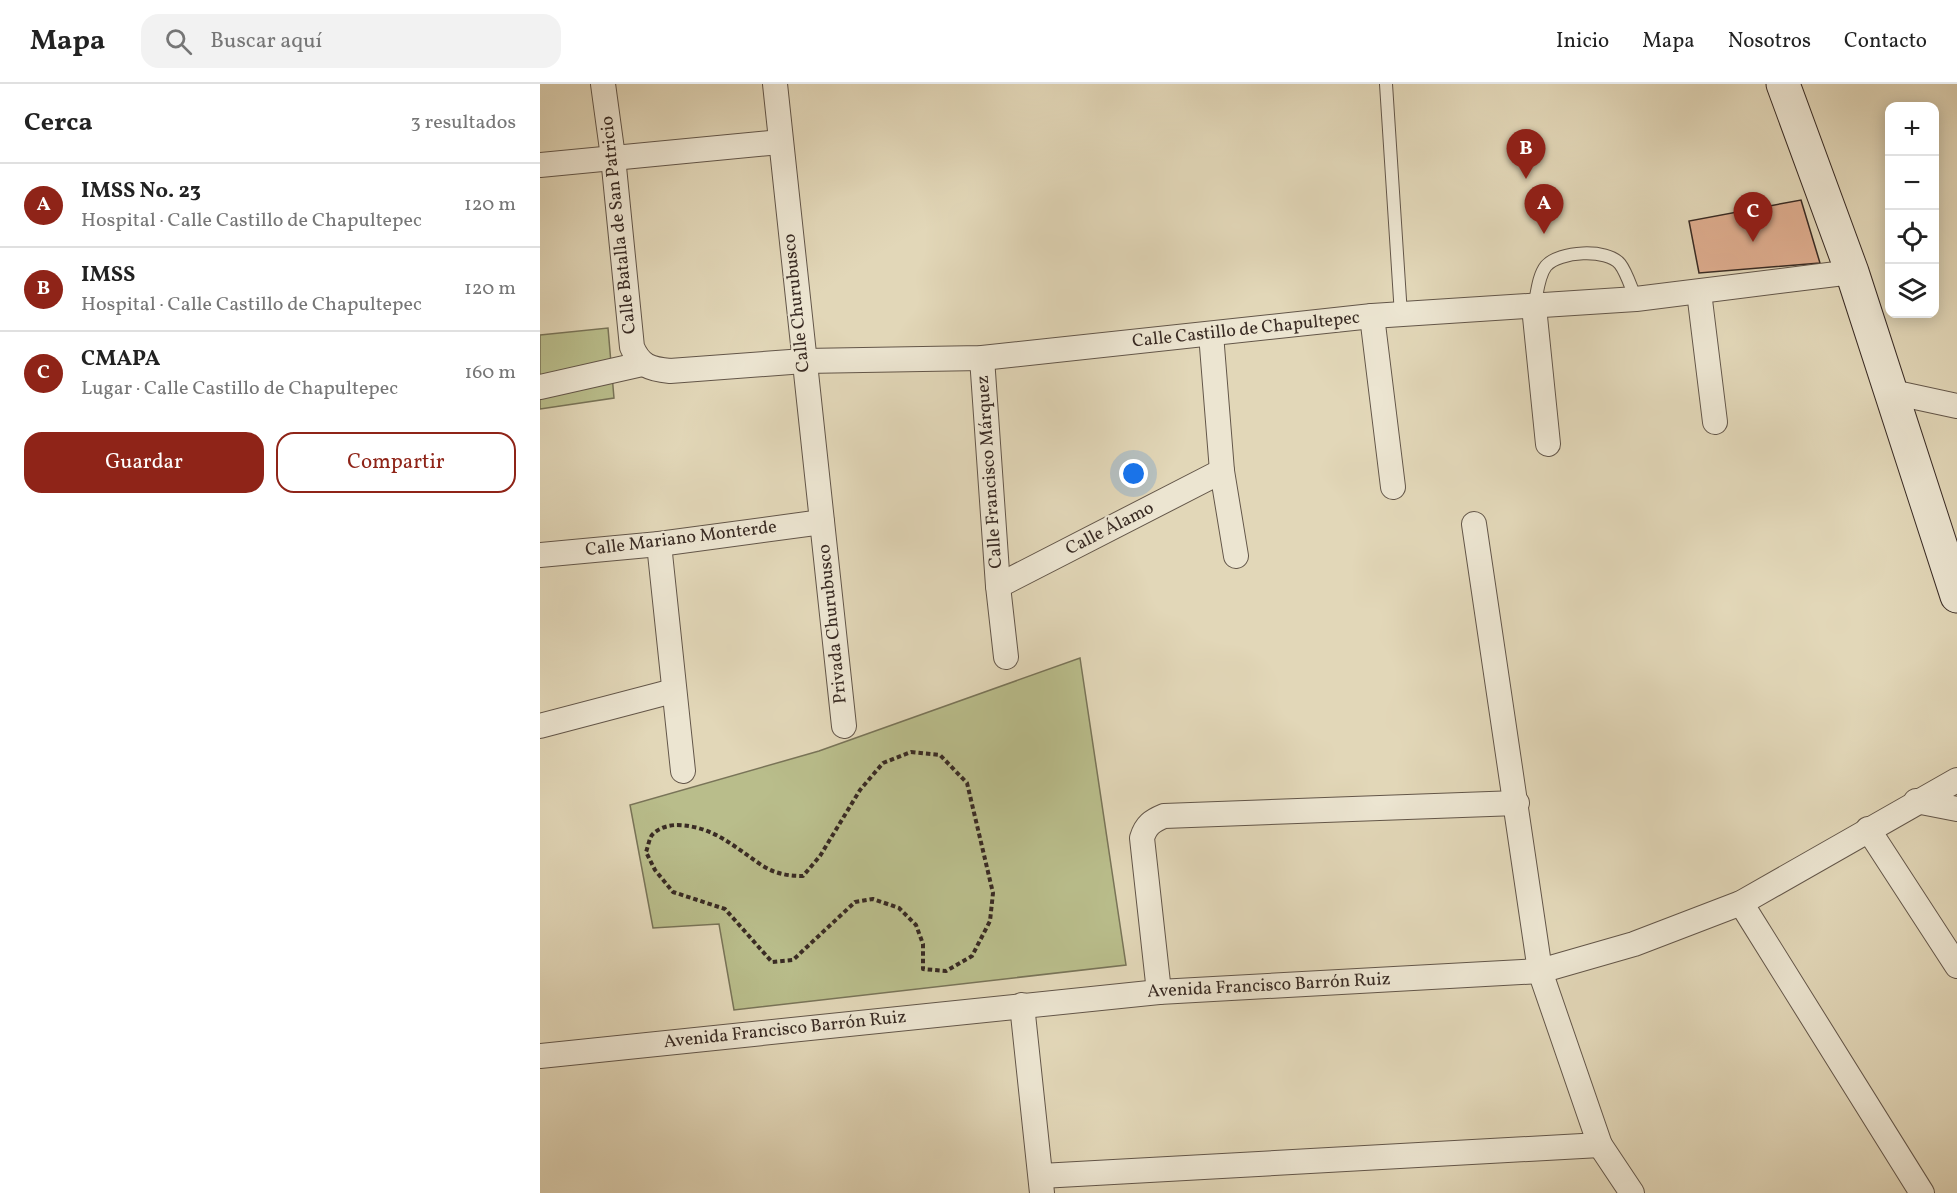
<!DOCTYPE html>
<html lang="es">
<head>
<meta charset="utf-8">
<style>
  :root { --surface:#fff; --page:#f2f2f2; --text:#222; --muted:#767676; --line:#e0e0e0; --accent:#8f2418 }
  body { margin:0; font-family:Vollkorn,serif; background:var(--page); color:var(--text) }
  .controls { position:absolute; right:18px; top:18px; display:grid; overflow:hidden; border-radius:12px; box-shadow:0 3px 15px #0003 }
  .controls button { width:54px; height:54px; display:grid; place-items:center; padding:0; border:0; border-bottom:2px solid var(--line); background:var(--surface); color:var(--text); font:30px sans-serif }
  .you { position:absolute; left:594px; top:390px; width:21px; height:21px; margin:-15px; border:4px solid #fff; border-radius:50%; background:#1a73e8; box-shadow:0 0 0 9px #1a73e833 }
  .badge { display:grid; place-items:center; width:39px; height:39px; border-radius:50%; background:var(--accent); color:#fff; font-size:20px; font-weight:700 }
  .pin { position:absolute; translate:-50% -50px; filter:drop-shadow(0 2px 3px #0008) }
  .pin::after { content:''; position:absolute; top:32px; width:21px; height:18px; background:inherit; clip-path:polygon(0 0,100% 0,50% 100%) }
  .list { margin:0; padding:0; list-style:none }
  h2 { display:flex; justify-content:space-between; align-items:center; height:78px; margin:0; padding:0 24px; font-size:26px }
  h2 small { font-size:20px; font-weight:400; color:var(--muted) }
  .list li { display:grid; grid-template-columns:39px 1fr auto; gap:18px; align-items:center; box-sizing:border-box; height:84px; padding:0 24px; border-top:2px solid var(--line) }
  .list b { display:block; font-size:22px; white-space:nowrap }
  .list p { margin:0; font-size:20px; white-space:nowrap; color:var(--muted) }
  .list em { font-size:20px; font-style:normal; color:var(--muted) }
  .actions { display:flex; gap:12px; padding:18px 24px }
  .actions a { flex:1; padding:14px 0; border:2px solid var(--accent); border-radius:18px; text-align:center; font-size:21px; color:var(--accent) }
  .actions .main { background:var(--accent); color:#fff }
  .icon { flex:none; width:33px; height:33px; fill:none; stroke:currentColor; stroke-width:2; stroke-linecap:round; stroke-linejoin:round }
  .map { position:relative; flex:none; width:1417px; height:1109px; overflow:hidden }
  header { display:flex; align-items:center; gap:36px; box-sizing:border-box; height:84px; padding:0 30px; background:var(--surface); border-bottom:2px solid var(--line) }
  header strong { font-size:28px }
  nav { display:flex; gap:33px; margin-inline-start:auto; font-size:21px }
  .search { width:420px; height:54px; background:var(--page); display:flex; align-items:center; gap:15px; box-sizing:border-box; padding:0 21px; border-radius:18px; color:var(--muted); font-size:22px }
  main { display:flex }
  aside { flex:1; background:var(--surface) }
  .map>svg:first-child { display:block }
</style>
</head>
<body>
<header>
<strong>Mapa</strong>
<div class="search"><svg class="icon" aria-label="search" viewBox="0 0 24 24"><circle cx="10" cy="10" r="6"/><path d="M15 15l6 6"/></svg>Buscar aquí</div>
<nav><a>Inicio</a><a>Mapa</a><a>Nosotros</a><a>Contacto</a></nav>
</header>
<main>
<aside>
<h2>Cerca<small>3 resultados</small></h2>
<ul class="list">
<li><span class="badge">A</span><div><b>IMSS No. 23</b><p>Hospital · Calle Castillo de Chapultepec</p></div><em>120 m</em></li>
<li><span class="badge">B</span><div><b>IMSS</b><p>Hospital · Calle Castillo de Chapultepec</p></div><em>120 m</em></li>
<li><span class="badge">C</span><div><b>CMAPA</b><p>Lugar · Calle Castillo de Chapultepec</p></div><em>160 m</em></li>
</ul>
<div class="actions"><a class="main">Guardar</a><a>Compartir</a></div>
</aside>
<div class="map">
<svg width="1417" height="1109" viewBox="0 0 1417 1109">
  <rect width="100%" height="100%" fill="#e2d7b8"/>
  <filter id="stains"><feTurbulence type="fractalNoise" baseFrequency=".00333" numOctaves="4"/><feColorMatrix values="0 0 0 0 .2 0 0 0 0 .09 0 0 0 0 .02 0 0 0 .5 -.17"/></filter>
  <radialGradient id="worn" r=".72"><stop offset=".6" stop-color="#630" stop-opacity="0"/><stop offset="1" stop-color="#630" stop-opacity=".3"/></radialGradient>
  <g fill="#b9bd8b" stroke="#797458" stroke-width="1.5">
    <path d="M68 244 74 314 0 325V251Z"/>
    <path d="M540 574 586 881 194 926 179 840 113 844 90 721 279 667Z"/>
  </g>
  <path fill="#dead8f" stroke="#392b24" stroke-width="1.5" d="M1261 116 1280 179 1159 189 1149 137Z"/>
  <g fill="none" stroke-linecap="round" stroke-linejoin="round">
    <g stroke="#635649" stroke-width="14">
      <g id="lane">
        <path d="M846 0 861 231"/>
        <path d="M994 223C997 211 998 192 1006 182 1019 167 1067 164 1080 180 1087 189 1091 204 1096 215"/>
      </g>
    </g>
    <g stroke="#635649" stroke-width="26">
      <g id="street">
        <path d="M63 0 73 73 92 263C100 282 110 285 130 287L264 277 442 274 832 232 1096 215 1312 188"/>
        <path d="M235 0 304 642"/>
        <path d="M0 81 240 58"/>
        <path d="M1159 208 1175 338"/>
        <path d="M994 223 1008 360"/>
        <path d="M832 232 853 403"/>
        <path d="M671 250 682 387 696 472"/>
        <path d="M442 274 458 502 466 573"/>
        <path d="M0 303 102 280"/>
        <path d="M1352 308 1417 322"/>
        <path d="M934 440 1000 887 1060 1061 1092 1109"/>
        <path d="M119 460 143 687"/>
        <path d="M0 471 119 460 282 438"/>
        <path d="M458 502 682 387"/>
        <path d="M0 642 133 607"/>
        <path d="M1376 717 1417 725"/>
        <path d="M1328 745 1417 882"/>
        <path d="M1201 819 1382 1109"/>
        <path d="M619 908 602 754C606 741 612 737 624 732L977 719"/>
        <path d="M482 921 502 1109"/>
        <path d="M0 972 619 908 1000 887 1094 860 1201 819 1417 696"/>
        <path d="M501 1092 1060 1061"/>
      </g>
    </g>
    <g stroke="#392b24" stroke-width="35">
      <path id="secondary" d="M1243 0 1312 188 1417 512"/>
    </g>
    <path stroke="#392b24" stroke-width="4" stroke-dasharray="4.5 3" stroke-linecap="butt" d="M371 668 400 671 427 699 453 809 450 837 432 872 406 887 383 885V860L376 841 359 824 333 815 315 818 253 876 232 878 185 825 133 808 115 786 106 768C108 763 109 755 112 751 118 744 129 741 137 741 174 742 194 763 223 782 236 790 249 792 263 792L280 772 320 706 343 679Z"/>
    <use href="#lane" stroke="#ece5d1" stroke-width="12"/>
    <use href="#street" stroke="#ece5d1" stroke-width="24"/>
    <use href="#secondary" stroke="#ece5d1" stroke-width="33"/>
  </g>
  <g text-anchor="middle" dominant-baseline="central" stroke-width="4.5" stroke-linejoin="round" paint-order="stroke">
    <g font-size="18" fill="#392b24" stroke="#ece5d1">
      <text transform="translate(79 141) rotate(-96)">Calle Batalla de San Patricio</text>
      <text transform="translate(257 219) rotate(-96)">Calle Churubusco</text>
      <text transform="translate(706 246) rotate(-6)">Calle Castillo de Chapultepec</text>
      <text transform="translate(450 388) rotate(-94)">Calle Francisco Márquez</text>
      <text transform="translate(570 445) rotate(-27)">Calle Álamo</text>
      <text transform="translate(141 455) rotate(-7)">Calle Mariano Monterde</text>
      <text transform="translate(293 540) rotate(-96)">Privada Churubusco</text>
      <text transform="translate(729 902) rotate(-3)">Avenida Francisco Barrón Ruiz</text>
      <text transform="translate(245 946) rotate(-6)">Avenida Francisco Barrón Ruiz</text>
    </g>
  </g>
  <rect width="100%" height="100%" filter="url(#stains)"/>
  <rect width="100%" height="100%" fill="url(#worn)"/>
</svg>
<div class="controls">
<button>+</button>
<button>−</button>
<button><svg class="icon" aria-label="locate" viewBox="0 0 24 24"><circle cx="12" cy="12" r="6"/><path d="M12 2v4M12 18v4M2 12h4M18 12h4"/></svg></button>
<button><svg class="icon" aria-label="layers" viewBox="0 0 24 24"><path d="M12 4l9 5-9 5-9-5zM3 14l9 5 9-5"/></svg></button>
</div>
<div class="you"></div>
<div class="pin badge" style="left:1004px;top:150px">A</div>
<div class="pin badge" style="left:986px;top:95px">B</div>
<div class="pin badge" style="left:1213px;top:158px">C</div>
</div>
</main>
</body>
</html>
